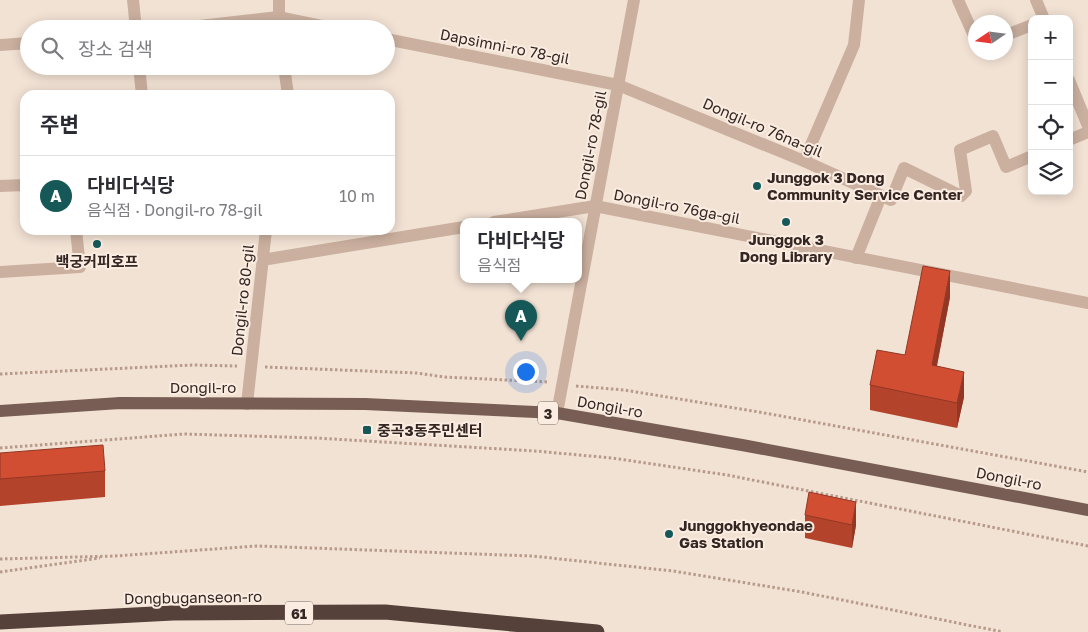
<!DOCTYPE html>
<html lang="ko">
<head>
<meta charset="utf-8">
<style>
  :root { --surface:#fff; --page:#f2f2f3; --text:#2b2b33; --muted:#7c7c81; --line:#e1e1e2; --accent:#165858 }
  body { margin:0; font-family:"Golos Text","Noto Sans KR",sans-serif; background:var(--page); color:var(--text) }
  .controls { position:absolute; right:15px; top:15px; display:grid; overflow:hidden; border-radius:10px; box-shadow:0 2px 12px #0003 }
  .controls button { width:45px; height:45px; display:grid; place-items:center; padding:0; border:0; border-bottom:1px solid var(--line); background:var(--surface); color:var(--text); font:25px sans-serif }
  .compass { position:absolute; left:968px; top:15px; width:45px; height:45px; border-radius:50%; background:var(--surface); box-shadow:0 2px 12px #0003; rotate:257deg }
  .you { position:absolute; left:525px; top:371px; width:18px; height:18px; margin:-12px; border:4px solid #fff; border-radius:50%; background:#1a73e8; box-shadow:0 0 0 8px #1a73e833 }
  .badge { display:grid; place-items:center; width:32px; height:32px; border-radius:50%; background:var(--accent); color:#fff; font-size:16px; font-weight:700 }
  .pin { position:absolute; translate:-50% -41px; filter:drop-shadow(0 1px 2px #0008) }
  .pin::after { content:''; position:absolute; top:26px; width:18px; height:15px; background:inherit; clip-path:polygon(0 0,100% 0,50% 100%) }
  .popup { position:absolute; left:460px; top:218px; width:122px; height:65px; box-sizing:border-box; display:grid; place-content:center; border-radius:10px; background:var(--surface); filter:drop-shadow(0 1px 4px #0005); font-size:16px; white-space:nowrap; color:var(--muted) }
  .popup b { font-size:19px; color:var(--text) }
  .popup::after { content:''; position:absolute; left:50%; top:100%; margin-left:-10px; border:10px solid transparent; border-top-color:var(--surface) }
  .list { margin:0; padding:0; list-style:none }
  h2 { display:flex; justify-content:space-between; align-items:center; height:65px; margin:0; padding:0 20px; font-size:21px }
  h2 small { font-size:16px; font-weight:400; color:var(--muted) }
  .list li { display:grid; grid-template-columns:32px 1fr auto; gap:15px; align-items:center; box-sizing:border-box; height:80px; padding:0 20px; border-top:1px solid var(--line) }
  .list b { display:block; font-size:19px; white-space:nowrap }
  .list p { margin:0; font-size:16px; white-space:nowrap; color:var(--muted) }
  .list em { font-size:16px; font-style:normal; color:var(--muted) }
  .icon { flex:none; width:28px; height:28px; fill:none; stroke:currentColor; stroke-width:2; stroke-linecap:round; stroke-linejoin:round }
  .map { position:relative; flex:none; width:1088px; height:632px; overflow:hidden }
  .search { position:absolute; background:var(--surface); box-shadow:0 2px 12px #0003; left:20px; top:20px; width:375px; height:55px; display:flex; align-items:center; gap:12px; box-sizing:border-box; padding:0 18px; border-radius:28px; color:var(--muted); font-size:19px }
  .panel { position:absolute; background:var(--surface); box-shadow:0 2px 12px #0003; left:20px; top:90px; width:375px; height:145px; border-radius:15px }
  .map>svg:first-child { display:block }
</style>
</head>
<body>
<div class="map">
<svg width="1088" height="632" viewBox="0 0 1088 632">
  <rect width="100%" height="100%" fill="#f2e2d4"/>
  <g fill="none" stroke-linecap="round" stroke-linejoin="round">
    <g stroke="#b79a8a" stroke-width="3" stroke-dasharray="2.5 2.5" stroke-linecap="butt">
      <path d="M265 367 417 373 444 377 548 382"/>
      <path d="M0 374 193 365 237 366"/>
      <path d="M576 386 624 390 759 412 1088 472"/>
      <path d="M0 448 184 434 316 438 535 451 612 458 727 475 1088 546"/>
      <path d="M0 559 115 556 257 546 532 556 673 571 802 592 1003 632"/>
      <path d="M0 572 100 558"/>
    </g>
    <g stroke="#cbb09f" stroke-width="12">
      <path d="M133 0 136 29"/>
      <path d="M279 0V29"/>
      <path d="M958 0 976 40"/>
      <path d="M1036 0 1044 19"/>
      <path d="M173 29 278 17 336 29"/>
      <path d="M1006 35 1032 25"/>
      <path d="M386 39 618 85 804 161 891 200 904 168 961 196 966 191 960 150 993 136 1006 167 1032 156"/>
      <path d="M0 45 29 43"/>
      <path d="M139 66 142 95"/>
      <path d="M284 66 288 95"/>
      <path d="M1069 80 1088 126"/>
      <path d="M1069 140 1088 132"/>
      <path d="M804 161 854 45 859 0"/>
      <path d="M0 186 25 185"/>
      <path d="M494 222 595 206 1088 303"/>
      <path d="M856 258 881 196"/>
      <path d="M262 260 464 227"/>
      <path d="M0 272 80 267 76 230"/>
      <path d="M247 404 266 230"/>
      <path d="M557 413 634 0"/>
    </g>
    <path stroke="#775d53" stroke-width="12" d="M0 411 120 403 365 404 557 413 742 445 1088 510"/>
    <path stroke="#56403a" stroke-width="15" d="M0 622 173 613 385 612 597 632"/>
  </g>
  <g fill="#b4432c">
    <path d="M950 297 937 366 964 397 957 428 870 410V385L905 355Z"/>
    <path d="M0 453 105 471V497L0 506Z"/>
    <path d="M805 515 856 525 852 548 805 538Z"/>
  </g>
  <g fill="#923724">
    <path d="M950 271V297L932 390V365Z"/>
    <path d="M964 372V397L957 428V403Z"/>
    <path d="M856 502V525L852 548V525Z"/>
  </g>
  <g fill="#d14e33" stroke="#923724">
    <path d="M923 266 950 271 932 365 964 372 957 403 870 385 877 350 905 355Z"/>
    <path d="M103 445 105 471 0 479V453Z"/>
    <path d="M809 492 856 502 852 525 805 515Z"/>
  </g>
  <g fill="#165858" stroke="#faece0" stroke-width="2">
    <circle cx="757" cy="186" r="5"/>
    <circle cx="786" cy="222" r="5"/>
    <circle cx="97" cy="244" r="5"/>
    <rect x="362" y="425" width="10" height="10" rx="2.5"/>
    <circle cx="669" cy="534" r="5"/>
  </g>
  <g text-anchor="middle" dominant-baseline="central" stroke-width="4" stroke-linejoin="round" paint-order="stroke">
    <g fill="#faece0" stroke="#6f625c" stroke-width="1">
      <rect x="538" y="401.5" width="20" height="23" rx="4"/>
      <rect x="285" y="601.5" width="28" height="23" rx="4"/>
    </g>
    <g font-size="14" font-weight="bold" fill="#342723">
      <text x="548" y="413">3</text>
      <text x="299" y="613">61</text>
    </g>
    <g font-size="15" fill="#342723" stroke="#faece0">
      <text transform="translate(505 46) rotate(11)">Dapsimni-ro 78-gil</text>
      <text transform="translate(763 127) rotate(23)">Dongil-ro 76na-gil</text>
      <text transform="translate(590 145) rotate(-79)">Dongil-ro 78-gil</text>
      <text transform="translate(677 206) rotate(11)">Dongil-ro 76ga-gil</text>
      <text transform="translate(242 300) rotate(-84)">Dongil-ro 80-gil</text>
      <text x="203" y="387">Dongil-ro</text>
      <text transform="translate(610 406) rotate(10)">Dongil-ro</text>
      <text transform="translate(1009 478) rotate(11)">Dongil-ro</text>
      <text transform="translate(193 597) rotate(-1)">Dongbuganseon-ro</text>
    </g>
    <g font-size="15" font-weight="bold" fill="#342723" stroke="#faece0" text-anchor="start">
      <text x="767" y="177">Junggok 3 Dong<tspan x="767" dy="17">Community Service Center</tspan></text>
      <text x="786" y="239" text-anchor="middle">Junggok 3<tspan x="786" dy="17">Dong Library</tspan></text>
      <text x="97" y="261" text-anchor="middle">백궁커피호프</text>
      <text x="377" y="430">중곡3동주민센터</text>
      <text x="679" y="525">Junggokhyeondae<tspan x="679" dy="17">Gas Station</tspan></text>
    </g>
  </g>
</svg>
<div class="controls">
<button>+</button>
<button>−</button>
<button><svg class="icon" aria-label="locate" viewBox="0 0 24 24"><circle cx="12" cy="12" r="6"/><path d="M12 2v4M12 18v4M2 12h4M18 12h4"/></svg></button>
<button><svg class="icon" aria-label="layers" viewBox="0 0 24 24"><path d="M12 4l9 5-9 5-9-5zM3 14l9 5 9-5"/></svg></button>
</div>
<svg class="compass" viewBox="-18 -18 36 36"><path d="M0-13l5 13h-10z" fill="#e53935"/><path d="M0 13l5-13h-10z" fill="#7c7c81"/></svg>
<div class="you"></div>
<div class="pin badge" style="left:521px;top:341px">A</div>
<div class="popup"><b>다비다식당</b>음식점</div>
<div class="search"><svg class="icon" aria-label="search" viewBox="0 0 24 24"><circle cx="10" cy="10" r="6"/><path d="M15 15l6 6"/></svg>장소 검색</div>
<section class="panel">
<h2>주변<small></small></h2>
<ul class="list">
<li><span class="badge">A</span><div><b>다비다식당</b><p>음식점 · Dongil-ro 78-gil</p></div><em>10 m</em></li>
</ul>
</section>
</div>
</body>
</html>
